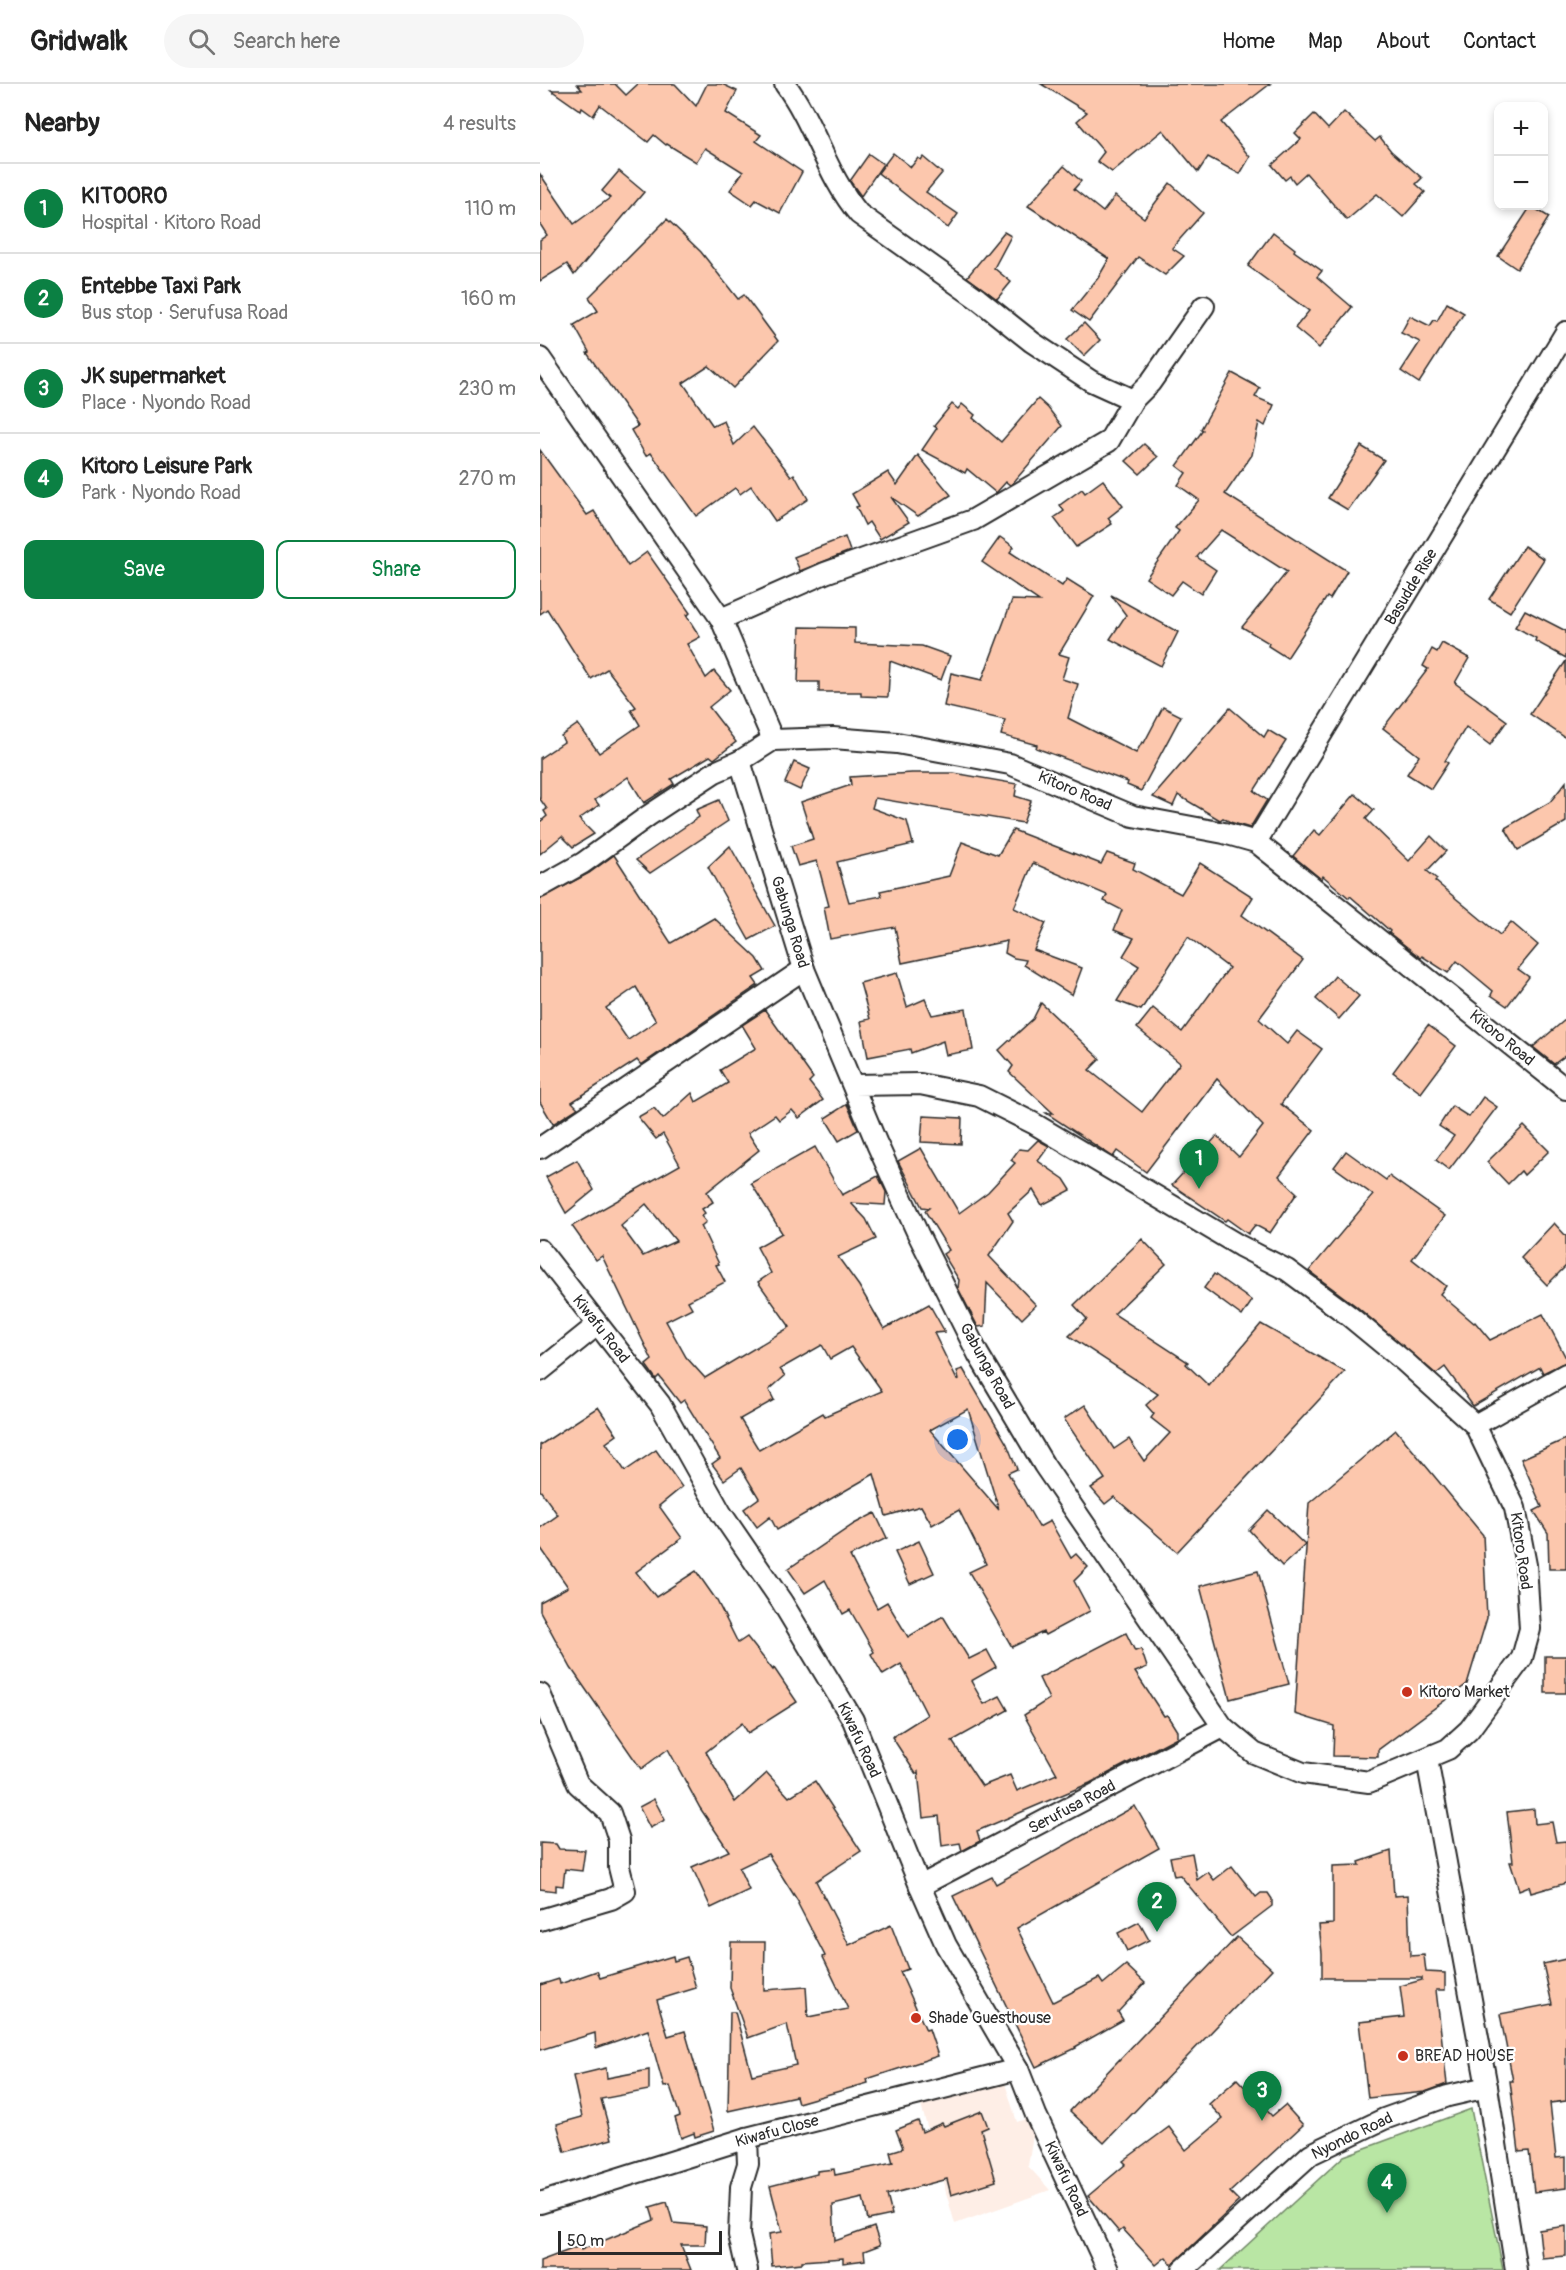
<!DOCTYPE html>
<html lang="en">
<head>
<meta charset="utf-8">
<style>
  :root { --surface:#fff; --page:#f6f6f6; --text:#222; --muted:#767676; --line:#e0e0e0; --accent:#0b8043 }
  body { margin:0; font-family:Pangolin,sans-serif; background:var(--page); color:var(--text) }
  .controls { position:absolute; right:18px; top:18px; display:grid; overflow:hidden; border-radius:12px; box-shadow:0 3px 9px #0003 }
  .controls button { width:54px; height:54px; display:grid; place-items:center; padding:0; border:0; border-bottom:2px solid var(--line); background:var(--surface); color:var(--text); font:30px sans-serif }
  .scale { position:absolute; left:18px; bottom:15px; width:164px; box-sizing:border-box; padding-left:6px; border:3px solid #2b2b2b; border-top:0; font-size:16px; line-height:21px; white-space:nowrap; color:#2b2b2b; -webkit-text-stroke:4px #fff; paint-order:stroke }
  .you { position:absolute; left:418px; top:1356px; width:21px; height:21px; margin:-15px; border:4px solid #fff; border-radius:50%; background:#1a73e8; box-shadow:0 0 0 9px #1a73e833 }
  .badge { display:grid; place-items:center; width:39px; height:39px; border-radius:50%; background:var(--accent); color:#fff; font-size:20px; font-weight:700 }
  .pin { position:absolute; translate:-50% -50px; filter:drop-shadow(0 2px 3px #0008) }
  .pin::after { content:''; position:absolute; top:32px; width:21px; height:18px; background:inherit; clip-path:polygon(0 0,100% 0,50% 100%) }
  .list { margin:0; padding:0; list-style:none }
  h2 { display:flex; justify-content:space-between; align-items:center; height:78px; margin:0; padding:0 24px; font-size:26px }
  h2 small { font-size:20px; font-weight:400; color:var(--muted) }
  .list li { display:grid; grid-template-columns:39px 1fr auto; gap:18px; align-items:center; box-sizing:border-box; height:90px; padding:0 24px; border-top:2px solid var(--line) }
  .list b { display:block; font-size:22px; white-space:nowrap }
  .list p { margin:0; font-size:20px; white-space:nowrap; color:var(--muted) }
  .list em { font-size:20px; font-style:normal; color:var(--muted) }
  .actions { display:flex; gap:12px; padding:18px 24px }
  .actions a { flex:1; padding:14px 0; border:2px solid var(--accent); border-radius:12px; text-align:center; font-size:21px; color:var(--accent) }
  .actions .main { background:var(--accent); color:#fff }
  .icon { flex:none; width:33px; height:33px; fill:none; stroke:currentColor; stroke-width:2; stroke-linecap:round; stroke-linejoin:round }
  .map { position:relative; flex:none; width:1026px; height:2186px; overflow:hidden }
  header { display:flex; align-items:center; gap:36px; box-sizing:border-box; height:84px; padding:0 30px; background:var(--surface); border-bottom:2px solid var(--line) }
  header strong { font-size:28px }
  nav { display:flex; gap:33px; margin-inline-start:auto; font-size:21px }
  .search { width:420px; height:54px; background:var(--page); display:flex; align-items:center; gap:15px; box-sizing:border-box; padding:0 21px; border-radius:33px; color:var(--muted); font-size:22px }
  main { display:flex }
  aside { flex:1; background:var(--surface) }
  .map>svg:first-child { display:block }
</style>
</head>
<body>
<header>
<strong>Gridwalk</strong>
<div class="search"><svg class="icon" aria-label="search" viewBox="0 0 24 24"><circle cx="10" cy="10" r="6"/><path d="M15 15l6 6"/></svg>Search here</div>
<nav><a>Home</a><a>Map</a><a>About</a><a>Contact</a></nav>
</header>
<main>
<aside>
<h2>Nearby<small>4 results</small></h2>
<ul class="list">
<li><span class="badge">1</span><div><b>KITOORO</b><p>Hospital · Kitoro Road</p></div><em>110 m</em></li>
<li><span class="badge">2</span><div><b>Entebbe Taxi Park</b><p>Bus stop · Serufusa Road</p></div><em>160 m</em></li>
<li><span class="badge">3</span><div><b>JK supermarket</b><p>Place · Nyondo Road</p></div><em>230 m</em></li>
<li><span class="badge">4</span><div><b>Kitoro Leisure Park</b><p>Park · Nyondo Road</p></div><em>270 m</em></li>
</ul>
<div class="actions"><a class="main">Save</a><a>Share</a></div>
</aside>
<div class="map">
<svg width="1026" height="2186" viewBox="0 0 1026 2186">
  <rect width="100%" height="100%" fill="#fff"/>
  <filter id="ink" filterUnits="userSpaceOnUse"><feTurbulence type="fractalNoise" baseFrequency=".0167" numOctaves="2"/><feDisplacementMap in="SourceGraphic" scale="12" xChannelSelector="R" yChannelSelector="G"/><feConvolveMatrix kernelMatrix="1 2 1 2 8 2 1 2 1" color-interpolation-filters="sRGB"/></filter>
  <g filter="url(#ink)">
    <path fill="#feeee6" d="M464 1996 477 2038 496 2031 488 2082 510 2106 415 2140 380 2018Z"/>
    <path fill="#b9e6a4" stroke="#728868" stroke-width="1.5" d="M931 2025 963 2186H680L804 2072Z"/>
    <g fill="#fcc7ad" stroke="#2b2b2b" stroke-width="1.5" fill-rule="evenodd">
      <path d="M37 0H75L86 11 98 0H135L156 22 167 0H182L197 7 186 29 221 51 216 57 262 88 240 129 216 116 212 121 190 106 203 88 165 64 156 78 127 60 126 61 114 51 108 58 60 21 53 32 42 24 41 27 11 6H42Z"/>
      <path d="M501 0H730L681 38 710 73 700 90 668 73 658 88 623 46 572 88 557 77 564 68 537 37 547 28Z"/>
      <path d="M804 28 835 57 840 53 851 67 882 94 876 100 885 108 863 133 837 110 807 136 766 89 755 99 750 92 745 96 732 81 761 55 755 49 774 30 788 45Z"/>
      <path d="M353 69 371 83 378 74 381 76 383 73 402 89 386 108 418 130 408 144 338 89Z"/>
      <path d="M329 70 343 80 321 112 310 97Z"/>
      <path d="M524 82 541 97 534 105 563 128 575 112 604 134 630 99 663 129 632 164 644 172 625 191 598 173 549 238 532 226 558 194 569 175 488 122Z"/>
      <path d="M79 87 104 108 34 191 27 180 0 197V156L7 151 0 140V90L34 140 70 114 62 107Z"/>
      <path d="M991 122 1009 133 977 185 958 172Z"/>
      <path d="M127 135 161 168 198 215 204 211 238 257 193 304 169 282 143 299 173 342 184 337 194 361 213 343 251 392 254 390 268 415 235 437 211 402 200 410 195 404 156 432 111 369 106 372 91 346 98 342 47 269 49 268 34 241 58 227 49 213Z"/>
      <path d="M464 148 471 152 454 184 471 198 457 215 427 193Z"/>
      <path d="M733 148 755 165 754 167 782 187 777 193 812 223 779 264 755 244 769 227 708 182Z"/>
      <path d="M907 219 924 229 879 299 861 287 880 258 861 249 870 232 890 242 894 236 897 237Z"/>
      <path d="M544 239 560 256 544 272 527 255Z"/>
      <path d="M692 289 720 304 715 313 734 321 725 342 719 338 712 371 685 410 807 487 790 515 787 513 747 574 728 562 729 559 702 543 747 488 681 446 657 473 676 486 661 510 642 497 631 511 606 494 639 447 635 444 659 416 638 401 646 389 637 382 663 346 661 345Z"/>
      <path d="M498 315 508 324 522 342 472 400 470 401 466 398 456 409 427 385 425 389 382 366 397 344 394 342 412 320 418 325 422 320 435 331 433 334 461 358Z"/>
      <path d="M604 360 618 373 600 390 586 377Z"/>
      <path d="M821 362 844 376 808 426 788 414Z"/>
      <path d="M0 366 47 431 54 427 88 482 107 468 150 529 146 531 160 553 147 560 166 594 174 587 190 606 169 623 196 658 174 675 170 672 131 695 134 700 104 719 88 693 55 716 59 721 39 735 54 750 33 763 22 752 0 770V738L7 732 4 727 7 725 0 715V674L24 658 21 652 38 640 59 669 100 641 91 626 96 623 67 585 51 595 7 525 0 530Z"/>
      <path d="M378 371 411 411 378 432 351 413 369 438 340 455 329 438 325 441 316 423 319 422 312 410 348 388 357 401Z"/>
      <path d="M563 396 583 422 568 434 572 440 536 463 514 434 524 427 520 421 542 405 545 409Z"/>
      <path d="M305 453 310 467 260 487 254 473Z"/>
      <path d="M460 453 474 463 470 468 522 502 527 495 554 512 519 570 529 573 522 595 538 600 528 634 596 669 602 658 604 659 623 623 641 632 601 707 587 701 588 698 496 664 497 661 461 651 465 636 404 622 411 589 442 596 472 516 499 517 442 478Z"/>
      <path d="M984 462 1004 475 970 528 949 515Z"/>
      <path d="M571 511 638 548 621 582 570 555 586 531Z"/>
      <path d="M985 526 1026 547V574L995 557 996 554 975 543Z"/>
      <path d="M260 543 315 544V559L382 562 410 572 401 596 350 577 348 613 321 612V608H279V598H258Z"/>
      <path d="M902 559 929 574 915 599 967 637 950 661 926 643 905 677 908 679 891 705 867 690 879 672 843 644 888 585 883 582 892 565 897 568Z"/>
      <path d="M1026 577V654L990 630Z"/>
      <path d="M690 624 724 653 728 646 746 657 714 707 727 716 710 744 690 738 683 734 680 736 638 711 633 722 613 713Z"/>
      <path d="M254 678 270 685 260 706 245 699Z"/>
      <path d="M372 689H414L477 700 475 712 491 717 483 739 335 714 332 724 367 737 373 760 297 778 309 818 342 812 340 807 409 792 422 758 458 771 473 746 561 780 567 769 595 779 593 785 641 810 660 779 713 813 702 831 763 876 719 935 747 960 757 947 782 965 741 1020 774 1046 739 1092 757 1109 730 1149 715 1141 708 1150 687 1135 685 1137 632 1101 677 1052 699 1073 723 1042 677 995 606 1088 577 1067 573 1073 506 1029H513L469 988 473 982 459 966 493 935 501 919 560 975 549 986 602 1028 640 979 597 944 613 924 642 948 689 884 648 853 601 926 577 917 599 882 583 872 594 854 574 846 582 826 564 817 567 811 493 779 474 824 506 839 494 866 542 884 532 911 484 881 486 876 474 874 465 869 467 857 362 879 355 843 290 855 284 823 289 822 277 777 258 782 251 762 273 755 261 718 311 701 310 693Z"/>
      <path d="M1026 698V738L978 766 965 744 1010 718Z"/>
      <path d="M815 710 834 726 826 735 869 777 891 752 906 767 887 787 897 795 895 797 960 851 971 838 998 861 978 885 989 893 967 922 951 911 953 907 917 877 908 889 882 872 881 874 849 849 850 847 810 812 809 814 783 792 781 795 753 772 774 746 780 751Z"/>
      <path d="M179 716 188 737 110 789 96 776 159 733 156 726Z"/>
      <path d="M190 762 235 842 209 856 168 783Z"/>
      <path d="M74 771 131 859 174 834 217 874 225 887 213 894 218 901 101 981 97 976 32 1018 38 1024 13 1040 0 1018V815L49 789ZM96 903 116 937 88 956 66 924Z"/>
      <path d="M357 889 367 923 385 915 392 931 426 925 433 966 406 971 403 957 371 969 370 965 328 973 321 937 330 935 320 899Z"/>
      <path d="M795 892 819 912 799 935 776 915Z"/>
      <path d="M225 926 273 994 269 998 283 1016 259 1034 252 1026 239 1036 235 1031 208 1049 219 1066 167 1108 173 1118 162 1125 165 1129 161 1132 166 1138 161 1142 179 1180 176 1181 185 1198 148 1217 152 1224 126 1237 146 1273 165 1294 250 1243 218 1198 231 1189 217 1163 242 1149 211 1099 275 1063 302 1111 338 1092 346 1108 345 1121 311 1119 326 1135 336 1155 298 1173 319 1202 344 1245 389 1220 405 1248 394 1249 417 1296 419 1295 417 1287 423 1285 467 1360 477 1385 468 1389 499 1443 510 1437 531 1474 536 1470 548 1483 534 1497 550 1527 505 1551 503 1548 472 1563 429 1488 446 1480 419 1426 392 1441 381 1422 346 1432 334 1390 237 1446 230 1433 217 1443 204 1425 219 1414 201 1384 184 1396 172 1380 180 1374 144 1316 140 1319 119 1292 116 1295 106 1281 112 1276 62 1172 56 1176 32 1142 140 1081 123 1050 116 1055 98 1033 114 1024 123 1035 152 1009 156 1018 188 999 180 986 216 964 202 941ZM106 1120 136 1157 103 1172 81 1142ZM282 1261 290 1275 311 1263 342 1307 285 1332 283 1329 219 1366 200 1335 234 1316 229 1306 245 1292 240 1285ZM428 1325 459 1426 390 1346Z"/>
      <path d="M1026 935V971L1014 980 993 963Z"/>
      <path d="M888 941 916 962 881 1009 853 988Z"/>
      <path d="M943 1013 957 1023 909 1086 896 1076 914 1052 899 1042 912 1022 929 1033Z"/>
      <path d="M307 1020 318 1046 299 1057 285 1034Z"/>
      <path d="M383 1032 422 1034 421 1060 381 1058Z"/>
      <path d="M984 1042 1009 1067 984 1091 981 1087 968 1100 947 1078Z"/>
      <path d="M498 1056 509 1062 498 1077 524 1095 531 1106 502 1121 493 1106 468 1129 473 1137 449 1172 496 1221 482 1235 447 1199 445 1242 438 1243 418 1204 419 1196 403 1170 409 1166 385 1127 389 1124 382 1123 358 1077 381 1064 419 1129 448 1108 475 1079 471 1076 479 1065 488 1066Z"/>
      <path d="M806 1067 846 1096 849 1092 905 1132 872 1175 906 1202 900 1210 934 1239 935 1238 950 1256 1003 1230 1026 1274V1278L1003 1289 1000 1283 933 1322 905 1283 896 1290 816 1222 769 1187 833 1111 794 1083Z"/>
      <path d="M37 1076 54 1106 26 1129 6 1093Z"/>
      <path d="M1014 1139 1026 1152V1182L1007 1201 981 1174Z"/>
      <path d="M602 1155 626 1180 574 1230 648 1278 646 1280 669 1302 721 1240 805 1288 637 1468 574 1413 565 1420 551 1404 565 1395 524 1335 545 1321 574 1365 589 1355 604 1377 630 1349 611 1334 614 1330 606 1321 618 1310 529 1252 547 1235 534 1221Z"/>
      <path d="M674 1190 712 1217 702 1232 664 1204Z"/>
      <path d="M58 1323 77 1351 66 1359 85 1387 116 1366 142 1403 119 1422 142 1454 96 1488 116 1513 156 1487 177 1517 198 1559 207 1553 233 1586 234 1584 257 1618 208 1649 202 1639 166 1668 195 1718 227 1689 249 1713 275 1697 321 1767 276 1797 309 1861 351 1841 368 1885 360 1888 386 1946 389 1945 398 1972 327 1995 328 1999 258 2019 256 2012 188 2027 190 1928H195L212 1991 256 1981 247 1940 208 1954 190 1904 191 1858H225L224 1906 266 1903 268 1933 308 1925 283 1873 285 1872 258 1820 259 1819 228 1770 199 1784 209 1806 171 1824 152 1783 189 1767 160 1724 128 1665 101 1685 31 1584 0 1527V1518L28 1503 0 1463V1444L18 1431 0 1406V1361Z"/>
      <path d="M856 1346 943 1451 947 1534 927 1600 838 1666V1673L793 1672 794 1642 755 1630 769 1419Z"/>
      <path d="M1026 1355V1485H1009L1008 1449 994 1427 1002 1423 981 1375Z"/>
      <path d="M728 1426 765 1461 742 1482 709 1446Z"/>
      <path d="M335 1429 347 1454 310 1472 337 1524 347 1518 368 1553 403 1532 429 1575 447 1566 456 1583 431 1597 444 1620 460 1612 468 1626 412 1657 442 1702 470 1691 477 1707 517 1690 484 1631 509 1615 499 1594 586 1549 595 1567 601 1565 607 1583 595 1588 624 1632 627 1631 637 1647V1653L550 1699 437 1747 440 1757 422 1767 420 1759 402 1762 399 1732 383 1734 378 1688 376 1690 352 1653 387 1631 361 1580 343 1591 331 1570 334 1568 310 1526 303 1530 285 1496 265 1509 248 1485 314 1440Z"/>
      <path d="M379 1457 394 1489 370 1500 355 1468Z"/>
      <path d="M718 1487 749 1600 690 1615 660 1502Z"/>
      <rect x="1005" y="1572" width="21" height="37"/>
      <path d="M114 1715 125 1736 110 1744 99 1723Z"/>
      <path d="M595 1722 619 1764 477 1844 513 1918 559 1894 563 1900 586 1881 605 1899 578 1928 583 1936 535 1963 536 1964 496 1983 413 1812 452 1793 456 1800Z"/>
      <path d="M994 1725 995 1740 1012 1738 1016 1758 1026 1757V1799L991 1809 989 1802 979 1806 970 1778H973L967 1728Z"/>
      <path d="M0 1759 16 1760 19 1765 45 1766 42 1787 25 1785 23 1802 16 1801V1807L0 1805Z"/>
      <path d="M851 1767 854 1812 868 1811 870 1872 884 1871 886 1888 905 1889V1906H896L907 2000 885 2008 828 2014 819 1938 864 1933 860 1902 882 1896V1894H782V1869L779 1841 793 1840V1782L820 1781 819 1778Z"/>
      <path d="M652 1769 657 1796 668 1788 674 1796 692 1782 716 1813 721 1809H728L732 1815V1822L691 1853 640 1791 634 1792 630 1773Z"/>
      <path d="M599 1838 609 1856 587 1867 578 1849Z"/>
      <path d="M697 1853 732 1885 564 2059 530 2027Z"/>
      <path d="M133 1872 134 1877 147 1873 156 1904 117 1916 128 1952 145 1947 174 2047 155 2053 154 2049 141 2054 135 2034 140 2032 130 2002 124 2003 108 1946 56 1964 55 1949 0 1966V1901L19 1895 20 1900 57 1887 60 1894Z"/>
      <path d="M1026 1875V2017L1010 2019 1016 2074 1026 2073V2104L994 2108 989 2067 979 2068 970 1997H973L960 1930 1012 1920 1003 1880Z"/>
      <path d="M66 1984 67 1994 109 1986V2006L61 2015 72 2055 25 2068 17 2040 42 2033 33 1992Z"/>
      <path d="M697 1995 732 2032 745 2021 763 2041 690 2108 699 2117 632 2181 626 2173 616 2181 583 2145 579 2148 548 2112 586 2080 583 2077 629 2043 646 2066 683 2035 669 2020Z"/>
      <path d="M442 2027 448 2043 441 2046 456 2097 411 2111 407 2095 347 2111 352 2131 328 2136 323 2114 293 2121 295 2157 334 2143 340 2161 324 2167 325 2176 303 2179V2174L262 2177V2179L232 2182 229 2150 242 2148 230 2102 277 2090V2087L294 2085 295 2091 353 2079 350 2068 363 2064 356 2046 378 2037 382 2048 402 2039 404 2042Z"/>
      <path d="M127 2118 133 2139 166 2142 165 2161H141L151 2186H0V2177L40 2162 41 2166 114 2136 110 2123Z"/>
      <path d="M1026 2142V2172L1002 2174 999 2146Z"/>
    </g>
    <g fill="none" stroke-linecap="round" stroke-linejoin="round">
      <g stroke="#2b2b2b" stroke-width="24">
        <g id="minor">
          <path d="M245 0C275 40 286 91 319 130L438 215 492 258 551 297 593 316"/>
          <path d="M0 274 181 535 233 656"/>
          <path d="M181 535 285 489 433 436 569 357 593 316 610 299 664 222"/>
          <path d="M200 677 264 885 337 1060 378 1150 438 1270 504 1381 683 1643 714 1669 763 1689 829 1698 908 1665 929 1646 982 1574 990 1545 986 1481 975 1424 935 1341 865 1278 808 1231 747 1186 700 1162 493 1039 439 1012 380 1000 313 1001"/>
          <path d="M716 758 1026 248"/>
          <path d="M0 803 43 779 108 732 175 688 200 677 233 656 293 654 357 659 470 680 593 732 684 749 716 758 1026 1005"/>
          <path d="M0 1064 264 885"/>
          <path d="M0 1166 120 1320 181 1429 242 1518 313 1636 380 1802 406 1861 478 1985 496 2031 568 2186"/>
          <path d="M0 1287 57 1241"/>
          <path d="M935 1341 1026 1290"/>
          <path d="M0 1610 38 1700 70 1729 79 1756V1783L85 1807 71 1815 0 1836"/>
          <path d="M887 1675 947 2003 976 2186"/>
          <path d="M380 1802 683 1643"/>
          <path d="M0 2119 207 2054 478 1985"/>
          <path d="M207 2186 199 2151 201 2103 208 2080 207 2054"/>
          <path d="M643 2186 771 2070 844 2035 908 2012 947 2003"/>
        </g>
      </g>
      <use href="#minor" stroke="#fff" stroke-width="20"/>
    </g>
  </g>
  <g fill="#c8321e" stroke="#fff" stroke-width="2">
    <circle cx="867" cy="1608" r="6"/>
    <circle cx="376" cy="1934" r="6"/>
    <circle cx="863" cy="1972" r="6"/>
  </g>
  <g text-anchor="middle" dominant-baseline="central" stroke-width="4.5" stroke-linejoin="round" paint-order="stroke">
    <g font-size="16" fill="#2b2b2b" stroke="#fff">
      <text transform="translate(871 503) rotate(-59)">Basudde Rise</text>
      <text transform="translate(535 707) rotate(23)">Kitoro Road</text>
      <text transform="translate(250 838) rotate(73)">Gabunga Road</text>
      <text transform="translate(962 954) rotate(39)">Kitoro Road</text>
      <text transform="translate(61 1245) rotate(52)">Kiwafu Road</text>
      <text transform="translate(447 1282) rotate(61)">Gabunga Road</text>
      <text transform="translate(981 1467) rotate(82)">Kitoro Road</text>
      <text transform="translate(319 1656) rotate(65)">Kiwafu Road</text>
      <text transform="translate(532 1723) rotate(-28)">Serufusa Road</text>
      <text transform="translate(237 2047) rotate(-15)">Kiwafu Close</text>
      <text transform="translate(812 2052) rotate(-26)">Nyondo Road</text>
      <text transform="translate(526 2095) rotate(65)">Kiwafu Road</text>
    </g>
    <g font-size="16" fill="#2b2b2b" stroke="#fff" text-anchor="start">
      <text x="879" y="1608">Kitoro Market</text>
      <text x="388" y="1934">Shade Guesthouse</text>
      <text x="875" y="1972">BREAD HOUSE</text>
    </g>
  </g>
</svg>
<div class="controls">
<button>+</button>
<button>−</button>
</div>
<div class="scale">50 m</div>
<div class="you"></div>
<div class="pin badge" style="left:659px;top:1105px">1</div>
<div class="pin badge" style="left:617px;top:1848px">2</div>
<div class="pin badge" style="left:722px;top:2037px">3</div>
<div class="pin badge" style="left:847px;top:2129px">4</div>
</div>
</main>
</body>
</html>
